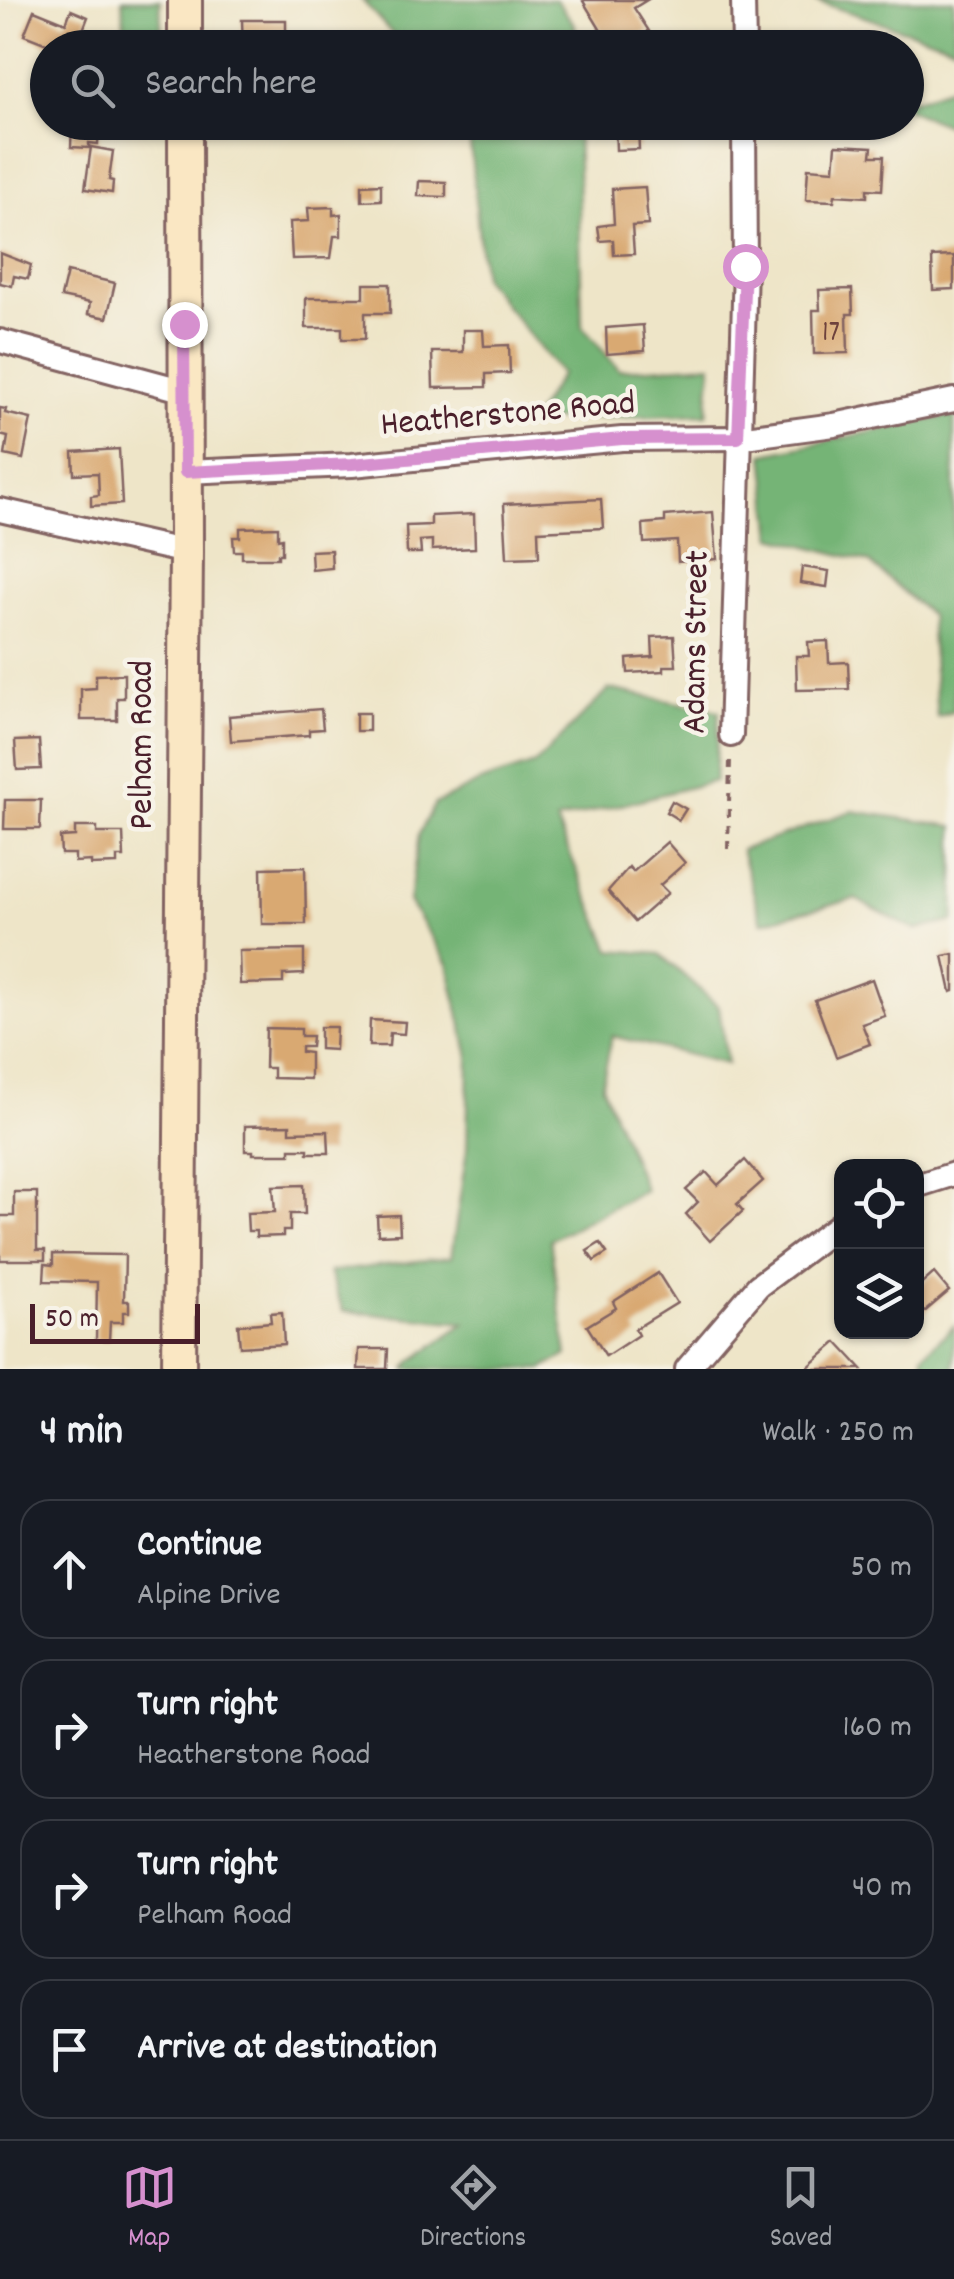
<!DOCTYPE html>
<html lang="en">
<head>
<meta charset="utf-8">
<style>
  :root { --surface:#171b24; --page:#242831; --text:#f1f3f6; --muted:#9ea1a6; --line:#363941; --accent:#d690ce }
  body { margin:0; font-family:Dekko,sans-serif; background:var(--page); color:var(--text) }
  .controls { position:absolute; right:30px; bottom:30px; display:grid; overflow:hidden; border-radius:20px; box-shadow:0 2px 8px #0004 }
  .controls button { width:90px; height:90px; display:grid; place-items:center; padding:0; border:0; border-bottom:2px solid var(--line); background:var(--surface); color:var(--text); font:50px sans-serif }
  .scale { position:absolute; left:30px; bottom:25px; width:170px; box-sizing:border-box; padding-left:10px; border:5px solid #4a1f2b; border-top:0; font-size:28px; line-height:35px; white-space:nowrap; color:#4a1f2b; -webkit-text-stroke:8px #f7f3e8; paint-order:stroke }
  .stop { position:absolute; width:30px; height:30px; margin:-22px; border:8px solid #d690ce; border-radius:50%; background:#fff }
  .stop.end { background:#d690ce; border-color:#fff; box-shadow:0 2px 10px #0008 }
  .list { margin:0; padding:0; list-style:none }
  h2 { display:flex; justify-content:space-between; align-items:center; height:130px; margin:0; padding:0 40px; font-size:42px }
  h2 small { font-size:32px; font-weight:400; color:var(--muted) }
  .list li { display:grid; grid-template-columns:65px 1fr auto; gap:30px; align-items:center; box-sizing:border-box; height:140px; margin:0 20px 20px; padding:0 20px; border:2px solid var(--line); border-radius:30px }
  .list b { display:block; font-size:38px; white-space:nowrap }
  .list p { margin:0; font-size:32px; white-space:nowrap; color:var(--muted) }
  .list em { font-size:32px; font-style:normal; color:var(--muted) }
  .icon { flex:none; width:55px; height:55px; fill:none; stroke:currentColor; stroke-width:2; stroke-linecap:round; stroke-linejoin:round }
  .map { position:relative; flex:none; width:954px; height:1369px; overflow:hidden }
  .search { position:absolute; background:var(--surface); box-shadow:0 2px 8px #0004; left:30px; right:30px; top:30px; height:110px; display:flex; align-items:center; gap:25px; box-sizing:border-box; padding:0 35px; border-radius:55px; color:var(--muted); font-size:38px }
  .sheet { height:770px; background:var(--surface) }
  nav { display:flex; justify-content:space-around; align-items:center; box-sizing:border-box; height:140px; border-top:2px solid var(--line); background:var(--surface); font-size:28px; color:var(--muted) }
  nav a { display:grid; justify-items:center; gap:5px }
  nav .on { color:var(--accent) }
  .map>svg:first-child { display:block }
</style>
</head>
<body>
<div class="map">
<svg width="954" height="1369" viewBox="0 0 954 1369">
  <rect width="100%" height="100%" fill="#f7f3e8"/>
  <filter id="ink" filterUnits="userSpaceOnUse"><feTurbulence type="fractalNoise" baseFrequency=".01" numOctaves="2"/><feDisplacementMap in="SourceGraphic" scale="20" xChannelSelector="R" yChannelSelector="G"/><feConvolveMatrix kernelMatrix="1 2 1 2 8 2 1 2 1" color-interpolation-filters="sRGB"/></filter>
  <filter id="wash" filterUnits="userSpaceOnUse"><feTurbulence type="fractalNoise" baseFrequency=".0048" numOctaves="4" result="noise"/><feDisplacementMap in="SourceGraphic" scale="40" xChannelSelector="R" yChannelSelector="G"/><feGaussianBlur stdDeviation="2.25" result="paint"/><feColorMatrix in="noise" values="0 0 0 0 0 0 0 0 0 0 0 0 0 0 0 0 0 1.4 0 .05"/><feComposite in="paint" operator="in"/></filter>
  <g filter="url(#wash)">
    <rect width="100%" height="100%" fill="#eee5c8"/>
    <g fill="#74b476" stroke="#5f6a50" stroke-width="2.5">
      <path d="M122 0H160L162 47H126Z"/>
      <path d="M362 0H556L575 25V47H404Z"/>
      <path d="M812 0H954V46Z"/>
      <path d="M954 86V128L907 109V102Z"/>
      <path d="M461 123H577L582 326 619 370 712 364 707 414 531 421 561 374 483 278 469 133Z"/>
      <path d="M954 415V711L937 717 930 615 869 562 773 537 764 454Z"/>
      <path d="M609 689 719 711 715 781 556 821 611 950 660 954 719 1007 727 1064 612 1036 602 1085 645 1190 550 1240 567 1355 543 1369H406L411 1362 465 1323 343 1311 329 1272 451 1257 467 1149 469 1057 448 964 409 902 419 834 435 804 480 782 535 764Z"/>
      <path d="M852 811 954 826V921L915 930 855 899 762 922 741 850Z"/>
      <path d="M954 1326V1369H925L923 1355Z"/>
    </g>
    <g id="blocks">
      <g fill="#d9a972">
        <path d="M585 0H647L634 8 649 31 623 47 615 33 606 39 583 1Z"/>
        <path d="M34 10 66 23 71 10 88 17 76 48H57L24 35Z"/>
        <path d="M242 20H286V40H278V48H243Z"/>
        <path d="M853 40 892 43 891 48H853Z"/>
        <path d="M72 122 99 123 98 144 89 143V148L71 147Z"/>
        <path d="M290 122H346V131L290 133Z"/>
        <path d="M615 122H633L634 127H638L639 149 616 150Z"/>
        <path d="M836 145 872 147 871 156H884L882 190 867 189V197L835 195 834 201 806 200 808 168 834 170Z"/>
        <path d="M91 147 113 151 109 180 113 181 112 193 85 189Z"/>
        <path d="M419 181 446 182V197L418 196Z"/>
        <path d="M381 184V200L362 201V185Z"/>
        <path d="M645 187 648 225 632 226 634 254 614 255 613 240 600 241 598 226 614 224 612 189Z"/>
        <path d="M333 207V215L341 214V236H334L331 258 292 259 290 222 309 221 308 208Z"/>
        <path d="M0 253 31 265 28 279 14 276 12 286 0 283Z"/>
        <path d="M954 256V289L933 290 932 257Z"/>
        <path d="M67 272 115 283 107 318 88 314 90 303 61 297Z"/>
        <path d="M364 284H390V313H365V339H342V328H306V298H364Z"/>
        <path d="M852 289 853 314H847L848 353 814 354 813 310H820L819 290Z"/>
        <path d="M643 325 645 351 607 354 606 328Z"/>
        <path d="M463 330H483L484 346 509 345 510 373 486 374V387L433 388 432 352H463Z"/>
        <path d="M0 408 6 409 5 413 31 419 23 459 5 455 8 437 0 435Z"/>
        <path d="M119 449 122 504 91 506V496L99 495 98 473 74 474 73 452Z"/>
        <path d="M601 499 603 528 538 531 539 557 507 558 504 504Z"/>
        <path d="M713 512 717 559 678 562 677 541 644 543 643 524 665 522V516Z"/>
        <path d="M474 514 475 548 432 550V540L420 541 421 553H407L406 526 431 525V516Z"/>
        <path d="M278 527V539L282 538V554H278V558H242V551H234L233 537H240V528Z"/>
        <path d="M331 550 332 568 312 570 311 551Z"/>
        <path d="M802 567 829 571 827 587 800 583Z"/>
        <path d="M674 636 676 666H664V671L628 673 627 659 653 657 652 637Z"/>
        <path d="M828 641 829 663 848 662 849 689 797 690 796 656H809L808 642Z"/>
        <path d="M124 674V698H117V720H81V689L96 688V675Z"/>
        <path d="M321 709 323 729 309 730V735L231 741 229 716Z"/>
        <rect x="356" y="713" width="13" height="18"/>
        <path d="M39 740 41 769 17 770 15 741Z"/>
        <path d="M5 800H41L40 829H4Z"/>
        <path d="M672 801 686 809 679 820 666 812Z"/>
        <path d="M75 827H97V833H123L124 857H117V864L91 865V861L75 862V854H61L60 837 75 836Z"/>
        <path d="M667 842 685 863 660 885 668 893 635 922 608 891 629 867 633 872Z"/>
        <path d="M305 867 306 924H262L261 868Z"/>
        <path d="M304 950V974L283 975V983L240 984 239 951Z"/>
        <path d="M954 954V991L951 992 943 956Z"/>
        <path d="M872 979 885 1016 862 1024 870 1044 836 1057 815 1000Z"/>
        <path d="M370 1020 405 1022 404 1034 390 1033 389 1046H369Z"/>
        <path d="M320 1027H336L335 1050 320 1049Z"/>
        <path d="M266 1028 301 1029V1036H312L311 1047H301V1052L310 1053V1079L273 1078V1068H265Z"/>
        <path d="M290 1125V1132L328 1131 329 1153H308V1149H290V1154H253V1151H245V1126Z"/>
        <path d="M745 1160 763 1181 737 1204 743 1211 710 1241 686 1214 698 1202 686 1190 706 1172 718 1185Z"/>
        <path d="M304 1185 305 1214H290V1231H283V1236L256 1237V1231H248L247 1213 275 1212 273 1186Z"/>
        <path d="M14 1192H37V1250H45V1260H0V1216H14Z"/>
        <path d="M399 1215 400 1234 378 1235 377 1216Z"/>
        <path d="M600 1243 607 1253 594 1261 587 1251Z"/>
        <path d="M53 1254 125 1255 124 1301H129V1312H123V1322H110L109 1340H96L97 1282 44 1281 45 1264 53 1265Z"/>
        <path d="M658 1273 677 1303 635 1329 638 1335 606 1356 587 1326 616 1308 613 1302Z"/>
        <path d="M934 1273 949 1291 916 1319V1289Z"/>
        <path d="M282 1312 284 1344 240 1347 238 1325 271 1322 270 1313Z"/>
        <path d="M837 1342 862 1369H806Z"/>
        <path d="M359 1349H388L387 1369H358Z"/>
      </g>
    </g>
  </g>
  <g filter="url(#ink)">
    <use href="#blocks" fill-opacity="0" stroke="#836462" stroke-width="2.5"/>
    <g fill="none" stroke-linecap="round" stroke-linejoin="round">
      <g stroke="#836462" stroke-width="28">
        <g id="minor">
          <path d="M743 0 744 48"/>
          <path d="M0 341 185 391"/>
          <path d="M185 472 352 465 622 439 738 438 834 425 954 400"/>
          <path d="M0 510 186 552"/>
          <path d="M731 735 745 267 744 122"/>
          <path d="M916 1186 954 1174"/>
          <path d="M687 1369 758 1286 842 1223"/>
        </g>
      </g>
      <g stroke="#836462" stroke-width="38">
        <g id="secondary">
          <path d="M185 0V48"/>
          <path d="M179 1369 186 552 185 122"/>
        </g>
      </g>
      <path stroke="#836462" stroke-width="4" stroke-dasharray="8 8" stroke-linecap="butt" d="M728 849 730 759"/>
      <use href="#minor" stroke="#fff" stroke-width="22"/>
      <use href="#secondary" stroke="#fae7c3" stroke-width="32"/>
    </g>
  </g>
  <g fill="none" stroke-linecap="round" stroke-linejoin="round" filter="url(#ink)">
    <path stroke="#d690ce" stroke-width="12" d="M184 324 185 472 352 464 622 439 738 438 745 266"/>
  </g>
  <g text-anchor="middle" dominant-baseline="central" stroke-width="9" stroke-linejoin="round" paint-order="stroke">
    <g font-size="30" fill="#6e423d">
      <text x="831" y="334">17</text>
    </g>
    <g font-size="35" fill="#4a1f2b" stroke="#f7f3e8">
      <text transform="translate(508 416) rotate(-5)">Heatherstone Road</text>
      <text transform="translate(698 642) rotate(-89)">Adams Street</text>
      <text transform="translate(144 745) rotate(-90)">Pelham Road</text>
    </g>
  </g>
</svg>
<div class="controls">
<button><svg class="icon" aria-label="locate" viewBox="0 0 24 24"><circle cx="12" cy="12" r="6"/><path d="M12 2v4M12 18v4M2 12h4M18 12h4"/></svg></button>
<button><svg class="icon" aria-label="layers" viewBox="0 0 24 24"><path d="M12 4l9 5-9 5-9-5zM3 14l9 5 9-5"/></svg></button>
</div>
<div class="scale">50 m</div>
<div class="stop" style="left:745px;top:266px"></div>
<div class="stop end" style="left:184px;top:324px"></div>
<div class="search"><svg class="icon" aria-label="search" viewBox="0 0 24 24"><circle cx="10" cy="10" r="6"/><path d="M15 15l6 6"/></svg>Search here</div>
</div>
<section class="sheet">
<h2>4 min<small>Walk · 250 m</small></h2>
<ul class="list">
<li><svg class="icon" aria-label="ahead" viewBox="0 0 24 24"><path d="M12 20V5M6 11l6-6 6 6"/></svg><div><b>Continue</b><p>Alpine Drive</p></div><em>50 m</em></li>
<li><svg class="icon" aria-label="right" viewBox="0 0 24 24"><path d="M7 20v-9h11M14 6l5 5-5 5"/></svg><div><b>Turn right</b><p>Heatherstone Road</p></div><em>160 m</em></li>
<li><svg class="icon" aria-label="right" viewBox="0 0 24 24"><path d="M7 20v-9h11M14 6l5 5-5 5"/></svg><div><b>Turn right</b><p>Pelham Road</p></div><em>40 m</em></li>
<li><svg class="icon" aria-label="arrive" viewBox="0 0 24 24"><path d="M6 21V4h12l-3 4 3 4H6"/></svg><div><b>Arrive at destination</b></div></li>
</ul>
</section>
<nav>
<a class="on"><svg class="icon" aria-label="map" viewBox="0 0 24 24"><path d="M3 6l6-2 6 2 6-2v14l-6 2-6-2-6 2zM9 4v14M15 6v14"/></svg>Map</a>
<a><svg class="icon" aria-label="directions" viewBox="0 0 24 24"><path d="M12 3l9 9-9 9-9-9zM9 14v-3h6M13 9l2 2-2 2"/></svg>Directions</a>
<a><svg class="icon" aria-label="saved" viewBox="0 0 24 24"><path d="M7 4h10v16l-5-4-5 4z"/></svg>Saved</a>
</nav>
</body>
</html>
